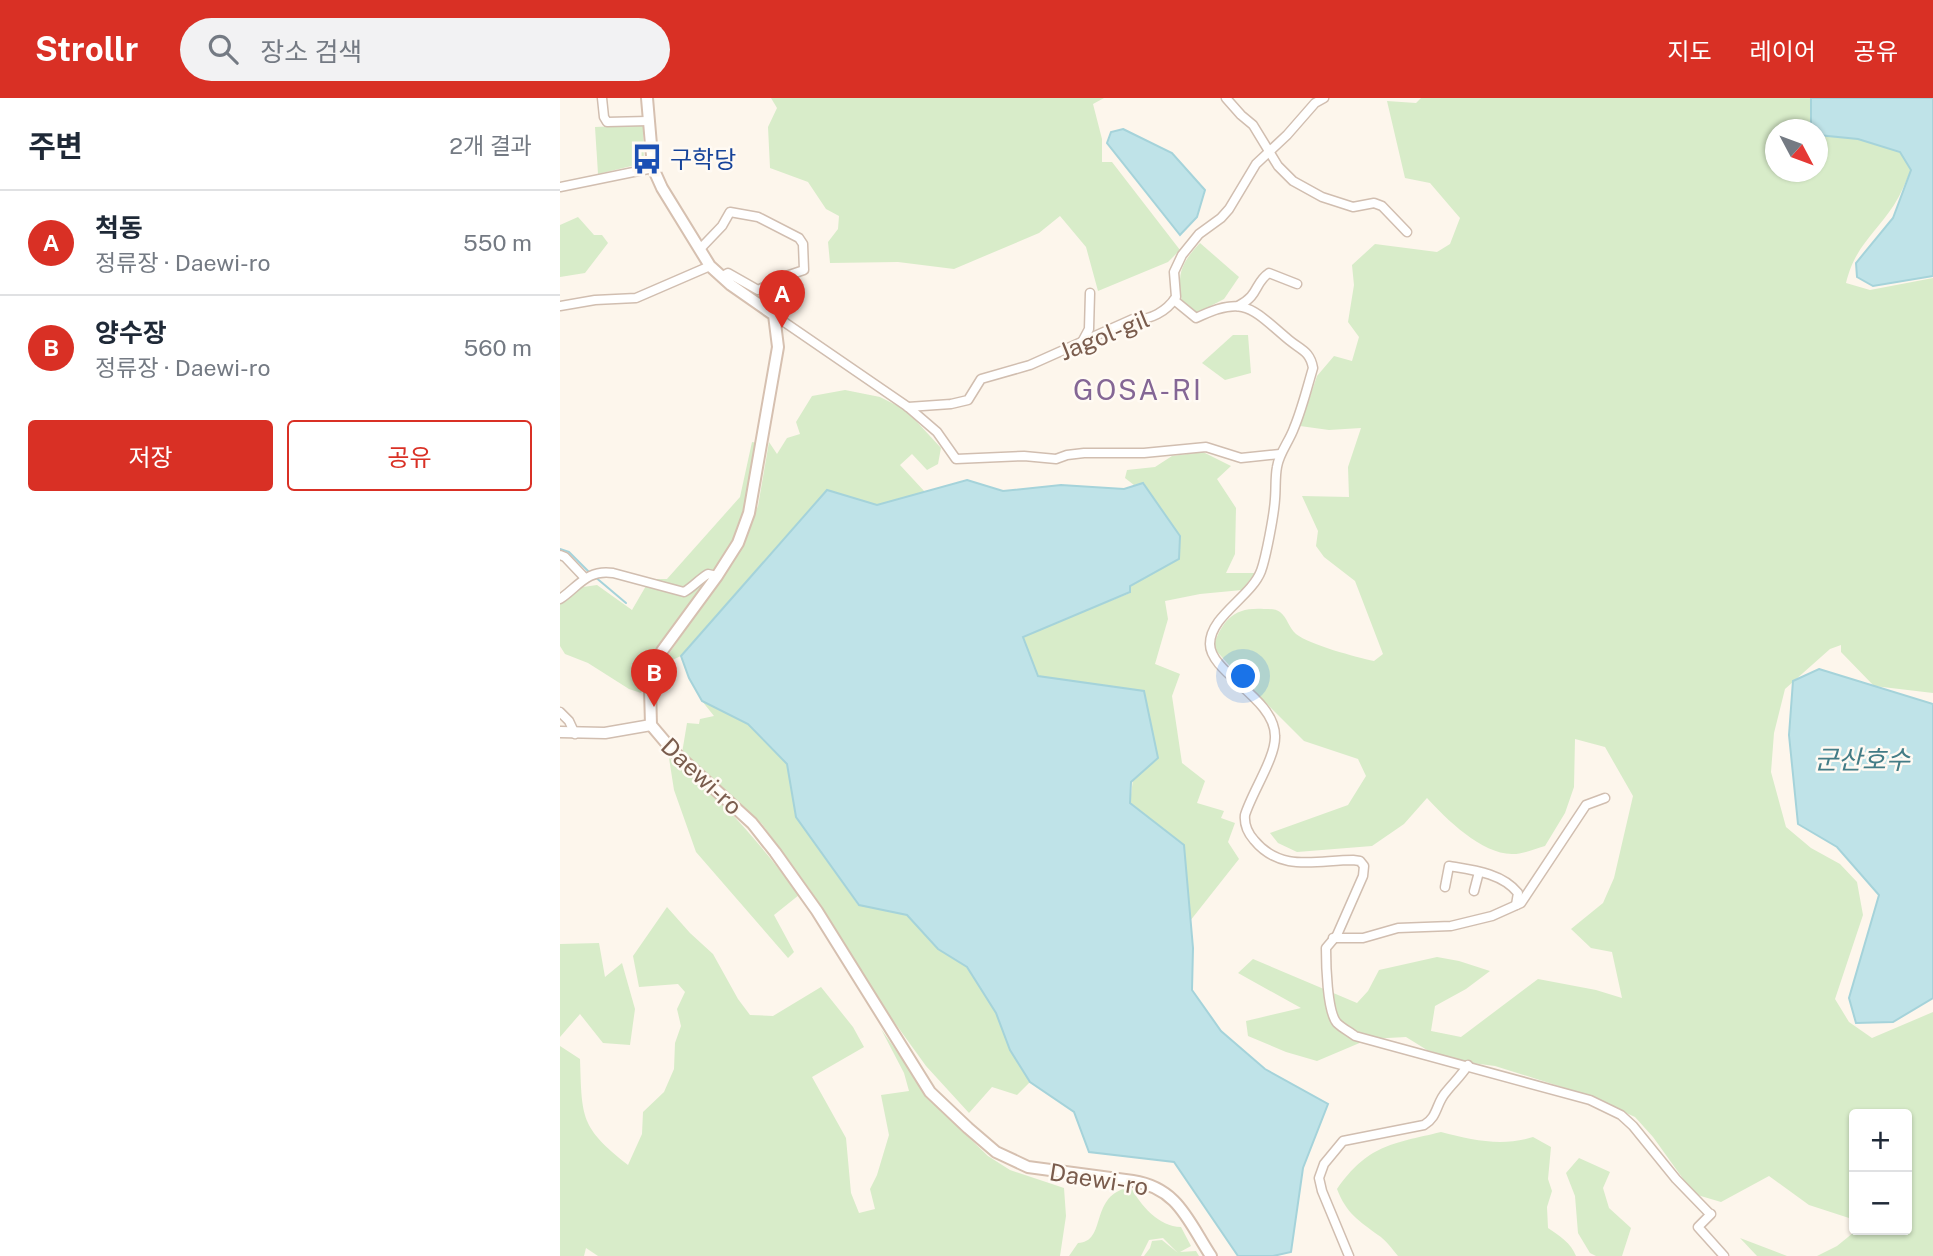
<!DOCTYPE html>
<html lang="ko">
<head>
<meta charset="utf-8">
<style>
  :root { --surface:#fff; --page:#f2f2f3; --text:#1f2937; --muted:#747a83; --line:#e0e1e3; --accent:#d93025 }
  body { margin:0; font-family:"Public Sans","Noto Sans KR",sans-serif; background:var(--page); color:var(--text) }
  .controls { position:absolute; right:21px; bottom:21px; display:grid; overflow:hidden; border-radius:7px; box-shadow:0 2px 5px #0004 }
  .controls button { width:63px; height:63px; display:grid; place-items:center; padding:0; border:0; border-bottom:2px solid var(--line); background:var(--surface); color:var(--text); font:35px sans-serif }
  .compass { position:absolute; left:1205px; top:21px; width:63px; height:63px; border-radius:50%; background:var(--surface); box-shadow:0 2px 5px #0004; rotate:131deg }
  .you { position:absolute; left:684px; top:579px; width:24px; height:24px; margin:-18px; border:5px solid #fff; border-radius:50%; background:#1a73e8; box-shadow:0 0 0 10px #1a73e833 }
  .badge { display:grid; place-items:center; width:46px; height:46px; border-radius:50%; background:var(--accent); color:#fff; font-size:23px; font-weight:700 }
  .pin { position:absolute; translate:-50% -58px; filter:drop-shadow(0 2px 4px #0008) }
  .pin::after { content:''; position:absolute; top:37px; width:24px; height:21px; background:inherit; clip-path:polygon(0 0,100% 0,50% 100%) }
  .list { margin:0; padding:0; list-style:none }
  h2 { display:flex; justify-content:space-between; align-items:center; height:91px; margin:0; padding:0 28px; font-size:30px }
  h2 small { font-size:23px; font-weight:400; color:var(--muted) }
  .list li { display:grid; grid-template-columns:46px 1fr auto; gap:21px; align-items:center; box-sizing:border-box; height:105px; padding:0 28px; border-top:2px solid var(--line) }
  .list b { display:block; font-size:26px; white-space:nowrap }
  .list p { margin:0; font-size:23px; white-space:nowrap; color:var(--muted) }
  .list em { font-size:23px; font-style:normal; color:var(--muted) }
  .actions { display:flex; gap:14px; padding:21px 28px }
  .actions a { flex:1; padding:16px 0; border:2px solid var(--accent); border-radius:7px; text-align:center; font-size:24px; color:var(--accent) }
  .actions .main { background:var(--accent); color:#fff }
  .icon { flex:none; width:38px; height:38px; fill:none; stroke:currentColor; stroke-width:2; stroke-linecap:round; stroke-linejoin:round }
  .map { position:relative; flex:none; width:1373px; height:1158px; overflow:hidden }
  header { display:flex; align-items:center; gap:42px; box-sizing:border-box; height:98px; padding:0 35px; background:var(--accent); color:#fff }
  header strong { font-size:33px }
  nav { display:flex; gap:38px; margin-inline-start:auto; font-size:24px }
  .search { width:490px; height:63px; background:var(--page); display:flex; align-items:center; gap:18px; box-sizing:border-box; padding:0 24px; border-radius:38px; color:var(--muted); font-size:26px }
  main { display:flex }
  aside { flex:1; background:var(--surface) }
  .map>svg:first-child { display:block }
</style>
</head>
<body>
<header>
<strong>Strollr</strong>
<div class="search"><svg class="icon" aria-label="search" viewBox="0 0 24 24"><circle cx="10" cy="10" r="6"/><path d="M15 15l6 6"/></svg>장소 검색</div>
<nav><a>지도</a><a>레이어</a><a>공유</a></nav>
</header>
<main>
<aside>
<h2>주변<small>2개 결과</small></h2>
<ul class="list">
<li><span class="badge">A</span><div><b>척동</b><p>정류장 · Daewi-ro</p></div><em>550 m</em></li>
<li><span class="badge">B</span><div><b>양수장</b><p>정류장 · Daewi-ro</p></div><em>560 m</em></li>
</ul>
<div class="actions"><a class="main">저장</a><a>공유</a></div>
</aside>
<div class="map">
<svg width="1373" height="1158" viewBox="0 0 1373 1158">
  <rect width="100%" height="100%" fill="#fdf6ec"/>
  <g fill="#d8ecc9" fill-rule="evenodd">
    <path d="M211 0H544L533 6 542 41V64H552L620 152 608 164 538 193 526 149 500 118 479 135 394 171 338 164 270 165 268 144 278 131 279 118 266 111 248 84 210 70 208 29 217 10Z"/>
    <path d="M861 0H1251V31L1216 32V74H1258V37L1298 41 1340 54 1351 72C1346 83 1341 96 1334 107 1315 136 1295 148 1286 185L1310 192 1373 180V595L1314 588 1281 554V547L1270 551 1225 591 1214 635 1211 674 1226 729 1251 750 1280 766 1297 784 1303 817 1275 901 1289 924 1312 940 1373 914V1158H1257L1277 1148 1293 1135 1289 1120 1249 1107 1209 1078 1161 1104 1134 1096 1093 1039 1075 1019 1024 996 935 968 904 964 867 952 846 939 809 941 757 963 726 954 688 938 686 923 741 910 678 875 693 861 797 905 808 893 819 872 877 859 899 863 930 873 906 891 875 908 871 933 901 939 978 881 1036 892 1062 900 1052 854 1031 850 1011 831 1043 805 1054 780 1073 698 1045 649 1015 641 1014 689 1005 715 985 748C975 751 963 756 953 756 923 757 886 721 867 700L844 726 812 748 737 754 718 745 710 735 788 707 806 678 798 661 744 643 677 576 653 549C663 522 673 509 704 511 710 511 716 511 720 514 727 519 729 530 736 536 750 547 796 559 814 563L823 556 795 483 764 459 756 448 758 433 742 398 789 399 788 369 801 330 769 332 740 328 757 278 774 258 792 263 799 239 788 224 794 187 792 167 815 146 877 154 890 146 900 120 870 85 845 80 827 3 856 5ZM1294 1016H1347V1132H1294Z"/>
    <path d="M83 27 84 65 38 76 35 29Z"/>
    <path d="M18 119 34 137H42L48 145 25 175 0 179V127Z"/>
    <path d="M640 145 679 179 664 201 637 215 623 209C617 179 618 168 640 145Z"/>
    <path d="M673 237H688L691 275 665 282 642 265Z"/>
    <path d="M285 292 320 299 346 312 381 350 378 366 367 372 352 356 340 367 365 394 317 407 121 558 101 567 173 464 198 408 209 344 217 356 227 340 240 336 236 324 252 298Z"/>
    <path d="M192 344 198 345 178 434 140 493 100 546 81 595 69 591 28 565 5 556 0 548V502L23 489 37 487 72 512 90 481H107L180 399Z"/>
    <path d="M643 354 671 368 657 381 676 410 675 456 666 475H695L682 492 640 496 605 503 608 521 595 566 620 576 612 598 622 665 645 683 637 705 664 713 661 720 675 725 668 744 679 761 630 823 624 747 570 705 584 594 477 578 463 538 570 495V488L619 461 584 385 574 387 565 380 567 372 595 369 612 358Z"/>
    <path d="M142 603 188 626 227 666 236 719 298 807 347 817 378 851 407 869 436 915 450 952 470 984 457 997 432 989 409 1015 366 968 327 914 251 793 202 726 122 655 127 625 139 626 140 621 154 618Z"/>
    <path d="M109 660C160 697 201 747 239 797L214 817 234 854 228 860 136 754 114 692Z"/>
    <path d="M107 809 130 835 153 856 178 901 190 917 213 918 261 889 293 929 304 949 252 979 286 1040 291 1095 299 1115 315 1111 310 1091 317 1077 329 1037 321 997 349 993 344 975 321 931 373 1005 428 1058 450 1072 504 1090 506 1118 500 1158H38L26 1150 24 1158H0V948L20 961C22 1020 20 1029 68 1067L82 1036 83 1014 104 994 114 971 115 945 121 928 117 911 125 894 118 886 79 889 73 858Z"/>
    <path d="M39 845 45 879 62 865 75 911 70 947 43 945 20 916 0 939V846Z"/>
    <path d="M881 1034C913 1042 941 1049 973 1039L991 1049 988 1081 992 1093 987 1109 988 1130C1000 1138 1011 1145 1016 1158H838C832 1151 826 1142 818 1137 799 1123 786 1115 777 1091 808 1047 831 1046 881 1034Z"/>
    <path d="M1019 1060 1050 1074 1043 1090 1049 1110 1071 1130 1062 1158H1036L1030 1155 1018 1135 1015 1098 1006 1075Z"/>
    <path d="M571 1089C580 1107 599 1129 621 1129L631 1148 620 1154 636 1153 639 1158H584L590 1150 592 1143 602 1142 618 1155 603 1140 589 1142 581 1158H509L518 1145C548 1144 528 1096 571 1089Z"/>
    <path d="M1180 1140 1227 1158H1197Z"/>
  </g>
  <g fill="#bfe3e8" stroke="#a5d3da" stroke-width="2">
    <path d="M1251 0H1373V178L1313 188 1297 179 1296 165 1333 120 1351 72 1340 54 1298 41 1258 37V32L1251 31Z"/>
    <path d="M563 31 612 55 645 92 637 119 620 137 547 45 551 34Z"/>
    <path d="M407 382 443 393 501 387 564 391 583 385 620 438 619 461 570 488V494L463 539 478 578 584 593 598 660 571 684 570 705 624 747 633 850 632 892 661 933 705 971 768 1006 743 1070 731 1154 713 1158H678L614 1064 529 1054 514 1014 470 984 450 952 436 915 407 869 378 851 347 817 299 807 236 719 227 666 188 626 142 603 129 580 121 558 267 392 317 407Z"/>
    <path d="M1259 571 1373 606V900L1333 924 1296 925 1289 900 1319 797 1277 749 1238 726 1229 637 1233 583Z"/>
  </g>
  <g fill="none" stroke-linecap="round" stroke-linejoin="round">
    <g stroke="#a5d3da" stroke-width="2">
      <path d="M0 451 9 454 30 475"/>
      <path d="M34 478 66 505"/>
    </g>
    <g stroke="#d1beb0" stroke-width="11">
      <g id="minor">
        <path d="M42 0 44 19 47 24 88 23"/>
        <path d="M666 0 681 17 693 27 718 68 733 83 762 99 793 109 814 105 822 108 847 134"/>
        <path d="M0 89 93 70"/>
        <path d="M140 151 162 128 170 114 198 119 239 140 243 146 244 172 226 178 198 192 168 175 163 178"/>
        <path d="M614 202 636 220C685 196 692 211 729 242 741 252 750 253 753 270 747 290 742 311 734 330 729 344 719 355 717 369 715 379 716 390 715 401 714 417 706 459 701 473 691 499 650 518 650 546 650 575 715 600 715 638 716 659 692 694 685 717 684 727 687 734 694 742 721 775 757 762 793 762L800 763 804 768 803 778 777 837 766 850C766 865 767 914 777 925 782 930 790 934 795 938L1030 1002 1061 1017 1073 1028 1116 1081 1149 1115"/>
        <path d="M0 208 35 202 76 200 150 168"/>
        <path d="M678 208C700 197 694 185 709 175L737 186"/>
        <path d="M214 217 348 309 377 334 396 361 464 358 496 361 507 357 524 355H584L646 349 681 360 720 356"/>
        <path d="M522 244 529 231 530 195"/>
        <path d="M348 309 391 306 408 302 421 281 470 267 573 221C590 223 607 213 616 199L614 174 622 157 639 136 661 120 669 111 696 66 727 37 755 5 764 0"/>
        <path d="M0 457 5 459 24 479"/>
        <path d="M0 501C18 489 27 471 53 475L124 494C133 489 138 482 148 476L157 478"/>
        <path d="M0 614 9 623 15 636"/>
        <path d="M885 789 889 768C913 772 942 775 958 795L956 807"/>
        <path d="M914 793 919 774"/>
        <path d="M773 840H803L838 830 891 828 932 818 961 805 1026 707 1045 700"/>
        <path d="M1151 1116 1138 1129 1164 1158"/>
        <path d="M789 1158 762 1093 759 1080 764 1066 783 1043 864 1027C878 1019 876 1005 886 994 893 985 901 978 908 967"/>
      </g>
    </g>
    <g stroke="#d1beb0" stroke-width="13">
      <path id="tertiary" d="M0 634 45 635 91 627"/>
    </g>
    <g stroke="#d6c0b0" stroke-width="14">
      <path id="secondary" d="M87 0 93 70 102 90 150 168 171 187 214 217 218 249 189 415 178 445 157 478 102 553 90 589 91 627 113 653 192 725 215 754 257 813 370 994 408 1030 436 1054 468 1069 573 1083C618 1090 628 1123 651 1158"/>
    </g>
    <use href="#minor" stroke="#fff" stroke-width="8"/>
    <use href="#tertiary" stroke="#fff" stroke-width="10"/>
    <use href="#secondary" stroke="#fff" stroke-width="10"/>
  </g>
  <defs>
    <g id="bus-bare" transform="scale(2.415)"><path d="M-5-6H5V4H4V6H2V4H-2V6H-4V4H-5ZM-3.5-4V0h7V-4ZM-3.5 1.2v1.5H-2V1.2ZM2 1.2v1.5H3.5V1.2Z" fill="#1a4fb4" stroke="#fffaf3" stroke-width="2.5" paint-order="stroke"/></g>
  </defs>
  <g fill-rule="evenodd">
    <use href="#bus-bare" x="87" y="61"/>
  </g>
  <g text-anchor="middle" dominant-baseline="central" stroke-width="5" stroke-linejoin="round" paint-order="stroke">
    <g font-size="24" fill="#164399" stroke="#fffaf3" text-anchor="start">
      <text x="110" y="61">구학당</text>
    </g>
    <g font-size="24" fill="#7a5c4d" stroke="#fffaf3">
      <text transform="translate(544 237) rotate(-22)">Jagol-gil</text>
      <text transform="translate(142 678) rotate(43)">Daewi-ro</text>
      <text transform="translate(539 1081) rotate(9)">Daewi-ro</text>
    </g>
    <g font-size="26" font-style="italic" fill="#437c86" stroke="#fffaf3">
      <text x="1302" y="661">군산호수</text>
    </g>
    <g font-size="28" letter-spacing="2" fill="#846695" stroke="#fffaf3">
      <text x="578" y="291">GOSA-RI</text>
    </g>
  </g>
</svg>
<div class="controls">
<button>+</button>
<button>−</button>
</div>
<svg class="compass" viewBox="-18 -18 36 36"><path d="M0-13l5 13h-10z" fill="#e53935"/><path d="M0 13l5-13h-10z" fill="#747a83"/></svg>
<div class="you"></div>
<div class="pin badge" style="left:222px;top:230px">A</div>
<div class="pin badge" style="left:94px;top:609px">B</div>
</div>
</main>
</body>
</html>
